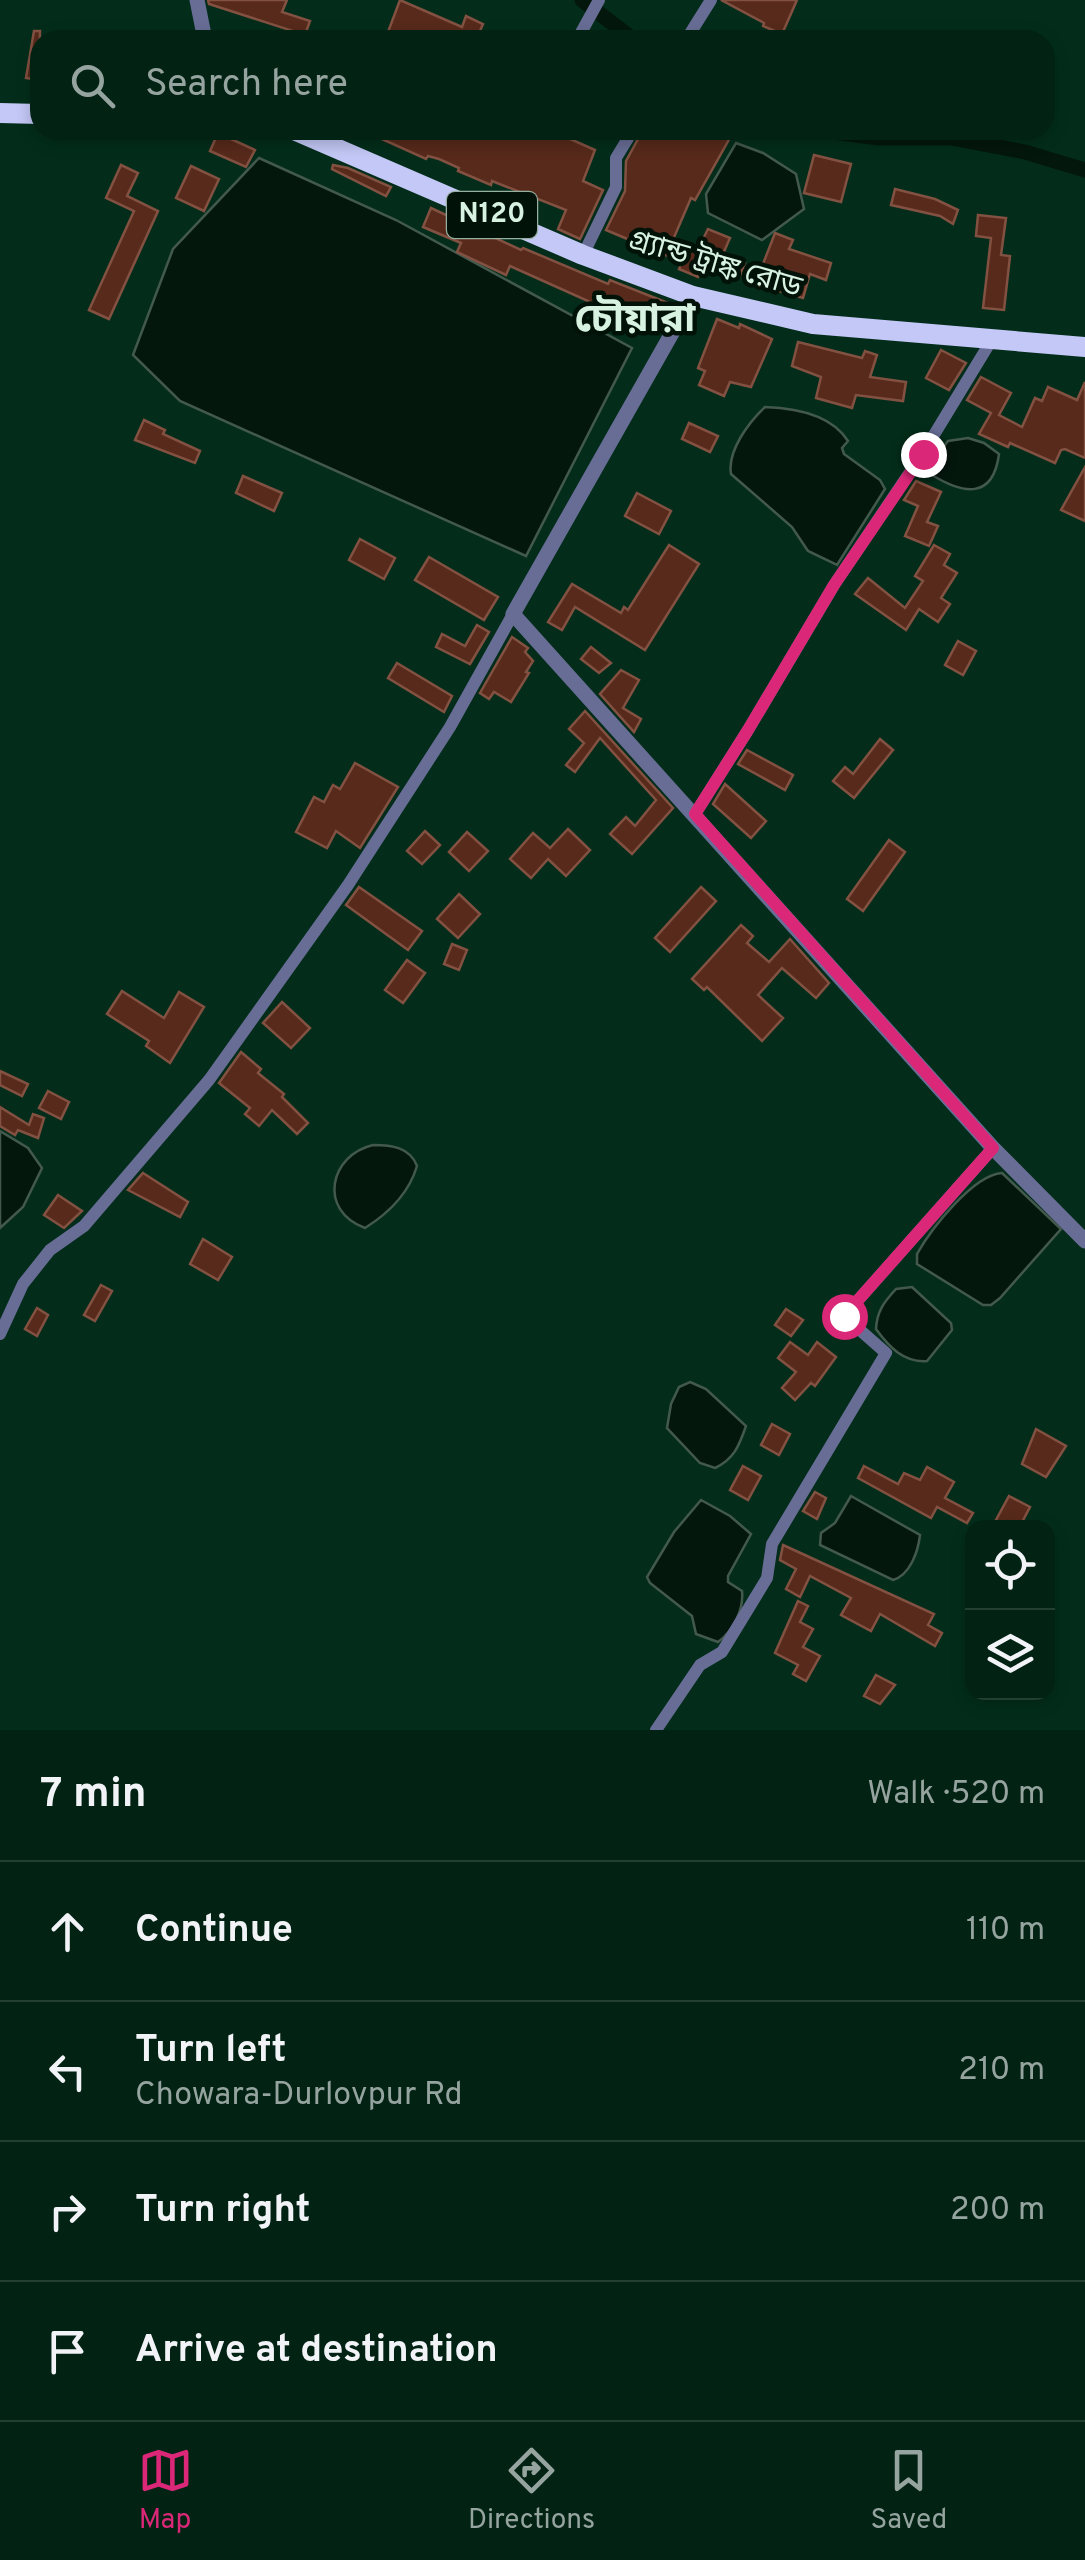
<!DOCTYPE html>
<html lang="en">
<head>
<meta charset="utf-8">
<style>
  :root { --surface:#022214; --page:#0c2a1d; --text:#f1f3f6; --muted:#96a4a0; --line:#233f34; --accent:#db2777 }
  body { margin:0; font-family:Overpass,"Noto Sans Bengali",sans-serif; background:var(--page); color:var(--text) }
  .controls { position:absolute; right:30px; bottom:30px; display:grid; overflow:hidden; border-radius:20px; box-shadow:0 5px 15px #0003 }
  .controls button { width:90px; height:90px; display:grid; place-items:center; padding:0; border:0; border-bottom:2px solid var(--line); background:var(--surface); color:var(--text); font:50px sans-serif }
  .stop { position:absolute; width:30px; height:30px; margin:-22px; border:8px solid #db2777; border-radius:50%; background:#fff }
  .stop.end { background:#db2777; border-color:#fff; box-shadow:0 2px 10px #0008 }
  .list { margin:0; padding:0; list-style:none }
  h2 { display:flex; justify-content:space-between; align-items:center; height:130px; margin:0; padding:0 40px; font-size:42px }
  h2 small { font-size:32px; font-weight:400; color:var(--muted) }
  .list li { display:grid; grid-template-columns:65px 1fr auto; gap:30px; align-items:center; box-sizing:border-box; height:140px; padding:0 40px; border-top:2px solid var(--line) }
  .list b { display:block; font-size:38px; white-space:nowrap }
  .list p { margin:0; font-size:32px; white-space:nowrap; color:var(--muted) }
  .list em { font-size:32px; font-style:normal; color:var(--muted) }
  .icon { flex:none; width:55px; height:55px; fill:none; stroke:currentColor; stroke-width:2; stroke-linecap:round; stroke-linejoin:round }
  .map { position:relative; flex:none; width:1085px; height:1730px; overflow:hidden }
  .search { position:absolute; background:var(--surface); box-shadow:0 5px 15px #0003; left:30px; right:30px; top:30px; height:110px; display:flex; align-items:center; gap:25px; box-sizing:border-box; padding:0 35px; border-radius:30px; color:var(--muted); font-size:38px }
  .sheet { height:690px; background:var(--surface) }
  nav { display:flex; justify-content:space-around; align-items:center; box-sizing:border-box; height:140px; border-top:2px solid var(--line); background:var(--surface); font-size:28px; color:var(--muted) }
  nav a { display:grid; justify-items:center; gap:5px }
  nav .on { color:var(--accent) }
  .map>svg:first-child { display:block }
</style>
</head>
<body>
<div class="map">
<svg width="1085" height="1730" viewBox="0 0 1085 1730">
  <rect width="100%" height="100%" fill="#032d1a"/>
  <g fill="#04170d" stroke="#43594d" stroke-width="2.5">
    <path d="M736 143 763 153 796 174 804 209 762 240 708 213 706 194Z"/>
    <path d="M259 158 396 220 632 348 526 556 180 401 133 355 173 249Z"/>
    <path d="M765 407C793 408 831 414 848 441L842 448 844 454 880 480 885 489 837 565 808 551 792 527 731 474C727 451 749 422 765 407Z"/>
    <path d="M968 438 984 443 999 454C993 500 963 494 932 475L938 454 948 441Z"/>
    <path d="M0 1131 28 1148 42 1168 23 1207 0 1228Z"/>
    <path d="M373 1145C391 1145 410 1147 417 1166 409 1193 389 1213 365 1228 317 1210 330 1155 373 1145Z"/>
    <path d="M1002 1173 1061 1229 1000 1298 991 1305H983L917 1264V1254C931 1229 973 1175 1002 1173Z"/>
    <path d="M912 1287 951 1323 952 1330 927 1361C904 1363 889 1347 876 1329 877 1311 884 1302 896 1289Z"/>
    <path d="M690 1382 706 1389 746 1426C739 1446 734 1459 715 1468L700 1463 667 1428 671 1404 679 1387Z"/>
    <path d="M851 1496 920 1535C918 1552 910 1575 893 1580L820 1545 821 1533 835 1523Z"/>
    <path d="M701 1500 730 1516 751 1534 728 1576V1582L742 1591C744 1610 733 1631 718 1642L696 1634 692 1616 650 1583 647 1577 674 1532Z"/>
  </g>
  <g fill="none" stroke-linecap="round" stroke-linejoin="round">
    <g stroke="#04170d" stroke-width="15">
      <path d="M582 0 634 40"/>
      <path d="M818 130 879 138H951L1025 152 1085 170"/>
    </g>
  </g>
  <g fill="#572a1b" stroke="#835141" stroke-width="2.5">
    <path d="M208 0H287L282 12 310 21 305 35 209 4Z"/>
    <path d="M400 0 462 27 466 16 483 24 476 40H385Z"/>
    <path d="M721 0H797L782 34 763 26 764 23Z"/>
    <path d="M34 31H40L39 80 26 78Z"/>
    <path d="M362 130H521L530 134 531 130H550L595 150 583 181 603 190 580 239 558 229 566 210 492 181 491 185 458 171 459 168 439 159 428 156 426 159Z"/>
    <path d="M643 130H720L731 136 695 200 691 198 672 242 696 253 708 229 730 238 723 254 745 263 740 276 719 267 717 271 703 266 698 277 679 269 682 262 606 230 625 191 626 161Z"/>
    <path d="M218 133 255 150 246 167 210 151Z"/>
    <path d="M814 155 851 164 841 202 804 193Z"/>
    <path d="M121 165 138 173 127 196 158 211 109 319 89 310 134 211 106 198Z"/>
    <path d="M333 165 348 168 391 187 386 196 332 169Z"/>
    <path d="M191 166 219 179 204 211 176 198Z"/>
    <path d="M895 189 935 199 958 210 953 224 940 216 891 205Z"/>
    <path d="M431 208 521 250 523 248 608 284 610 280 673 305 667 319 659 333 510 266 506 275 457 252 461 243 423 227Z"/>
    <path d="M978 215 1006 218 1001 255 1010 256 1004 310 983 308 991 238 976 236Z"/>
    <path d="M775 233 793 240 789 249 831 263 826 280 810 274 803 298 760 286 766 265 763 264Z"/>
    <path d="M717 319 739 328 740 324 772 339 751 387 730 382 724 396 699 385 705 371 698 368Z"/>
    <path d="M798 342 862 358 865 351 877 355 870 377 906 382 903 401 856 395 852 408 816 398 821 377 792 366Z"/>
    <path d="M941 350 966 363 949 390 926 378Z"/>
    <path d="M981 377 1011 393 999 415 1022 427 1035 398 1042 401 1048 387 1077 400 1085 382V458L1065 449 1061 450 1055 463 1010 443 1008 447 979 434 991 413 967 400Z"/>
    <path d="M144 420 165 430 163 434 200 451 195 463 135 440Z"/>
    <path d="M689 423 718 436 710 452 682 439Z"/>
    <path d="M1085 467V521L1061 510Z"/>
    <path d="M243 476 282 493 274 511 236 493Z"/>
    <path d="M916 481 941 492 927 522 938 526 929 546 905 536 918 506 904 500Z"/>
    <path d="M637 493 671 511 659 534 625 516Z"/>
    <path d="M360 539 395 558 384 579 349 560Z"/>
    <path d="M669 545 699 564 645 650 575 607 562 630 548 622 572 584 621 613 624 607 628 610Z"/>
    <path d="M934 545 950 554 944 565 957 573 941 598 950 604 938 622 919 609 906 630 855 594 868 578 905 608 923 581 915 576Z"/>
    <path d="M429 557 498 597 484 620 415 580Z"/>
    <path d="M477 625 489 632 470 664 436 647 442 634 465 646Z"/>
    <path d="M512 637 528 648 525 652 533 661 526 672 529 673 511 702 494 692 489 699 480 693Z"/>
    <path d="M958 641 976 651 963 675 945 665Z"/>
    <path d="M591 647 611 663 599 673 581 659Z"/>
    <path d="M397 663 452 696 444 712 388 678Z"/>
    <path d="M621 670 639 680 623 708 641 719 634 732 600 694Z"/>
    <path d="M585 711 673 808 632 854 610 834 626 817 635 826 656 800 600 738 575 772 566 765 584 743 569 729Z"/>
    <path d="M880 739 893 750 854 798 833 781 845 767 853 774Z"/>
    <path d="M747 750 793 775 785 790 738 764Z"/>
    <path d="M355 763 398 787 360 848 336 831 327 848 296 832 314 797 324 802 333 785 340 789Z"/>
    <path d="M725 784 766 821 751 838 713 804Z"/>
    <path d="M568 829 590 850 566 876 548 859 531 878 510 859 533 833 550 848Z"/>
    <path d="M425 831 440 845 422 864 407 851Z"/>
    <path d="M467 832 488 851 469 871 449 852Z"/>
    <path d="M889 840 905 852 863 911 847 899Z"/>
    <path d="M359 887 422 931 408 950 346 905Z"/>
    <path d="M701 887 716 901 670 952 655 938Z"/>
    <path d="M459 894 480 914 458 938 437 919Z"/>
    <path d="M741 925 753 936 747 943 769 962 790 939 829 983 816 998 782 968 758 995 783 1018 762 1041 707 987 704 990 692 979Z"/>
    <path d="M452 944 467 950 459 970 444 964Z"/>
    <path d="M407 960 425 973 403 1003 385 990Z"/>
    <path d="M122 991 164 1018 179 992 204 1007 170 1063 146 1046 149 1041 107 1014Z"/>
    <path d="M282 1002 310 1028 291 1048 263 1023Z"/>
    <path d="M241 1052 261 1069 258 1073 284 1094 282 1097 308 1123 297 1134 272 1110 259 1126 245 1114 250 1108 219 1083Z"/>
    <path d="M0 1071 28 1084 22 1096 0 1085Z"/>
    <path d="M48 1091 69 1102 61 1119 39 1108Z"/>
    <path d="M0 1107 29 1125 33 1114 44 1118 38 1138 18 1130 15 1135 0 1126Z"/>
    <path d="M143 1173 188 1202 180 1217 128 1190Z"/>
    <path d="M58 1195 82 1211 64 1228 44 1215Z"/>
    <path d="M203 1239 232 1257 218 1280 190 1264Z"/>
    <path d="M101 1285 112 1291 95 1321 84 1315Z"/>
    <path d="M37 1308 48 1315 37 1336 25 1329Z"/>
    <path d="M786 1309 803 1320 791 1336 775 1325Z"/>
    <path d="M790 1342 808 1355 817 1342 836 1357 815 1386 811 1383 795 1400 782 1388 796 1372 778 1358Z"/>
    <path d="M772 1424 790 1434 779 1455 761 1445Z"/>
    <path d="M1036 1429 1066 1446 1046 1477 1022 1464Z"/>
    <path d="M743 1466 761 1476 748 1500 730 1490Z"/>
    <path d="M864 1466 898 1484 904 1473 920 1480 927 1467 954 1482 945 1498 973 1513 967 1523 937 1507 931 1518 858 1478Z"/>
    <path d="M815 1492 826 1498 817 1519 803 1511Z"/>
    <path d="M1009 1496 1030 1507 1019 1528H1011L996 1520Z"/>
    <path d="M783 1545 934 1614 928 1625 942 1633 935 1646 880 1614 871 1631 841 1615 851 1598 810 1576 800 1597 786 1589 796 1569 780 1560Z"/>
    <path d="M798 1601 808 1606 800 1622 813 1629 803 1647 820 1656 806 1681 793 1674 798 1665 775 1653Z"/>
    <path d="M876 1675 895 1685 880 1704 864 1696Z"/>
  </g>
  <g fill="none" stroke-linecap="round" stroke-linejoin="round">
    <g stroke="#686d96" stroke-width="12">
      <path d="M577 40 599 0"/>
      <path d="M686 40 711 0"/>
      <path d="M583 255 616 187V158L633 130"/>
      <path d="M695 814 748 730 834 585 923 453 991 341"/>
      <path d="M0 1334 23 1284 50 1250 84 1226 209 1080 348 885 450 727 513 614"/>
      <path d="M656 1730 700 1665 722 1652 767 1578 772 1544 886 1353 844 1316 993 1148"/>
    </g>
    <g stroke="#686d96" stroke-width="15">
      <path d="M197 0 205 40"/>
      <path d="M693 296 513 614 993 1148 1085 1241"/>
    </g>
    <g stroke="#c3c8f6" stroke-width="20">
      <path d="M0 113 40 114"/>
      <path d="M294 130 583 255 693 296 813 324 1085 347"/>
    </g>
  </g>
  <g fill="none" stroke-linecap="round" stroke-linejoin="round">
    <path stroke="#db2777" stroke-width="12" d="M844 1316 993 1148 695 814 748 730 834 585 923 454"/>
  </g>
  <g text-anchor="middle" dominant-baseline="central" stroke-width="9" stroke-linejoin="round" paint-order="stroke">
    <rect fill="#011208" stroke="#97afa0" stroke-width="2.5" x="447" y="192" width="90" height="46" rx="8"/>
    <g font-size="28" font-weight="bold" fill="#d7f2e1">
      <text x="492" y="215">N120</text>
    </g>
    <g font-size="30" fill="#d7f2e1" stroke="#011208">
      <text transform="translate(715 265) rotate(16)">গ্র্যান্ড ট্রাঙ্ক রোড</text>
    </g>
    <g font-size="40" font-weight="bold" fill="#d7f2e1" stroke="#011208">
      <text x="635" y="321">চৌয়ারা</text>
    </g>
  </g>
</svg>
<div class="controls">
<button><svg class="icon" aria-label="locate" viewBox="0 0 24 24"><circle cx="12" cy="12" r="6"/><path d="M12 2v4M12 18v4M2 12h4M18 12h4"/></svg></button>
<button><svg class="icon" aria-label="layers" viewBox="0 0 24 24"><path d="M12 4l9 5-9 5-9-5zM3 14l9 5 9-5"/></svg></button>
</div>
<div class="stop" style="left:844px;top:1316px"></div>
<div class="stop end" style="left:923px;top:454px"></div>
<div class="search"><svg class="icon" aria-label="search" viewBox="0 0 24 24"><circle cx="10" cy="10" r="6"/><path d="M15 15l6 6"/></svg>Search here</div>
</div>
<section class="sheet">
<h2>7 min<small>Walk · 520 m</small></h2>
<ul class="list">
<li><svg class="icon" aria-label="ahead" viewBox="0 0 24 24"><path d="M12 20V5M6 11l6-6 6 6"/></svg><div><b>Continue</b></div><em>110 m</em></li>
<li><svg class="icon" aria-label="left" viewBox="0 0 24 24"><path d="M17 20v-9H6M10 6l-5 5 5 5"/></svg><div><b>Turn left</b><p>Chowara-Durlovpur Rd</p></div><em>210 m</em></li>
<li><svg class="icon" aria-label="right" viewBox="0 0 24 24"><path d="M7 20v-9h11M14 6l5 5-5 5"/></svg><div><b>Turn right</b></div><em>200 m</em></li>
<li><svg class="icon" aria-label="arrive" viewBox="0 0 24 24"><path d="M6 21V4h12l-3 4 3 4H6"/></svg><div><b>Arrive at destination</b></div></li>
</ul>
</section>
<nav>
<a class="on"><svg class="icon" aria-label="map" viewBox="0 0 24 24"><path d="M3 6l6-2 6 2 6-2v14l-6 2-6-2-6 2zM9 4v14M15 6v14"/></svg>Map</a>
<a><svg class="icon" aria-label="directions" viewBox="0 0 24 24"><path d="M12 3l9 9-9 9-9-9zM9 14v-3h6M13 9l2 2-2 2"/></svg>Directions</a>
<a><svg class="icon" aria-label="saved" viewBox="0 0 24 24"><path d="M7 4h10v16l-5-4-5 4z"/></svg>Saved</a>
</nav>
</body>
</html>
